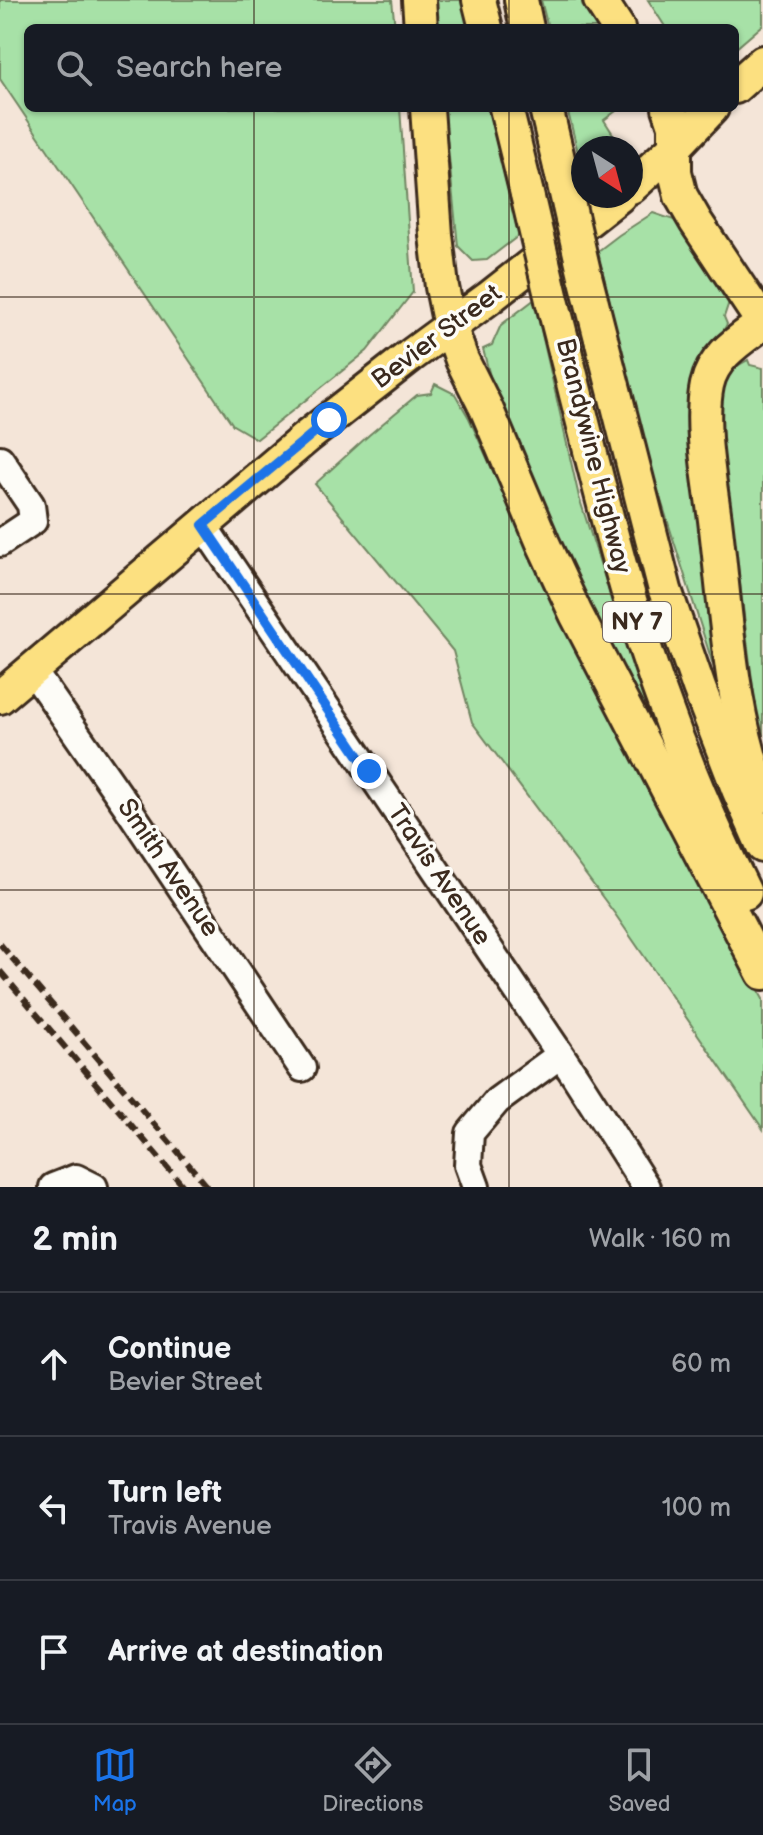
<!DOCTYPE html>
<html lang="en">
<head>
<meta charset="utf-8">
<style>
  :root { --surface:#171b24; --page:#242831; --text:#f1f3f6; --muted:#9ea1a6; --line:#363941; --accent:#1a73e8 }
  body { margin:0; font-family:"Balsamiq Sans",sans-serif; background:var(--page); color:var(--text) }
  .compass { position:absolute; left:571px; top:136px; width:72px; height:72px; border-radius:50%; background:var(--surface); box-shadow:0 2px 6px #0004; rotate:144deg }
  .stop { position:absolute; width:24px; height:24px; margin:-18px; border:6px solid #1a73e8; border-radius:50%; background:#fff }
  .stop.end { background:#1a73e8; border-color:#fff; box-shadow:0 2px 8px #0008 }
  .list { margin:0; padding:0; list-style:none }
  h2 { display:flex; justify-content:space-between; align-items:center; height:104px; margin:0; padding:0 32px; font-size:34px }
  h2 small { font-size:26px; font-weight:400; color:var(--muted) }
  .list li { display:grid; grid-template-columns:52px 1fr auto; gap:24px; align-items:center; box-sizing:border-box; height:144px; padding:0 32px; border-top:2px solid var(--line) }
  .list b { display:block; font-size:30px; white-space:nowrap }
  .list p { margin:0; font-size:26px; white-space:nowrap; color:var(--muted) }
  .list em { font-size:26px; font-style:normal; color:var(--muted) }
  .icon { flex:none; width:44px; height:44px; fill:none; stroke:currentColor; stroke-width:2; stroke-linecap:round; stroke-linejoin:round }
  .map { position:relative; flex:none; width:763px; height:1187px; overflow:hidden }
  .search { position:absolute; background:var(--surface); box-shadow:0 2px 6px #0004; left:24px; right:24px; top:24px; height:88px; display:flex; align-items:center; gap:20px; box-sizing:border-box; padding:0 28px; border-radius:12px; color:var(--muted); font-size:30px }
  .sheet { height:536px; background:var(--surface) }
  nav { display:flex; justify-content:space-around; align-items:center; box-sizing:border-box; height:112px; border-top:2px solid var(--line); background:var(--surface); font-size:22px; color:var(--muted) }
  nav a { display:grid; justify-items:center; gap:4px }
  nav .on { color:var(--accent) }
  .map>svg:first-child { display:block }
</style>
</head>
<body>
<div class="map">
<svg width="763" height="1187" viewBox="0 0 763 1187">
  <rect width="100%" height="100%" fill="#f4e5d8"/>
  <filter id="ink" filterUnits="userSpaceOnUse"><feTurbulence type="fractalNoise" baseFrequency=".0125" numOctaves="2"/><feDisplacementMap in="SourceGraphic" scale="16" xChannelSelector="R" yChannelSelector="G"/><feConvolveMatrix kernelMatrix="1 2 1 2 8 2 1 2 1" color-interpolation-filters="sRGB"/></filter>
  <g filter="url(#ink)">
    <g fill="#a7e1a7" stroke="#718662" stroke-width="2">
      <path d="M0 0H392L395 28H28V108H400L413 292 367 351 257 439 233 425 0 79Z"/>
      <path d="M433 0H461L469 28H436Z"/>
      <path d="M541 0H587L605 28H548Z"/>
      <path d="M648 0H763V25L735 49V28H666Z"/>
      <path d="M444 108H488L517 227 583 176V186L487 260 473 261 458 246Z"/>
      <path d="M567 108H620L604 120 622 148H583V173Z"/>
      <path d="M653 213 674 220 729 302 724 317 727 324 702 370 722 669 715 671 646 453 601 265 537 312 579 497 649 717 643 721 550 525 498 408 483 349 492 345 501 325 619 235Z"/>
      <path d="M748 360 750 365 763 368V768L717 399 730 370Z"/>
      <path d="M435 384 455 394 469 418 565 630 694 878 763 999V1129L615 914 472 722 453 651 315 484 369 435 417 395 431 393Z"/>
    </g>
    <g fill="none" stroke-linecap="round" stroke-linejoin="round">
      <g stroke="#3b2a1e" stroke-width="32">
        <g id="minor">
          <path d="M0 459 31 505 33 521 0 543"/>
          <path d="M203 525 575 1076 646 1187"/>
          <path d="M32 670 126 805 302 1068"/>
          <path d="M53 1187 76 1178 94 1187"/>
          <path d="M476 1187 468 1165 470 1133 497 1101 560 1055"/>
        </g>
      </g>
      <g stroke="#3b2a1e" stroke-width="38">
        <g id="major">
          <path d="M419 0 421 28"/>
          <path d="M479 0 486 28"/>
          <path d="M521 0 527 28"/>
          <path d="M600 0 618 28"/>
          <path d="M735 87 763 62"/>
          <path d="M427 108 436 235 442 287 450 326 462 360 486 408 543 543 576 614 763 973"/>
          <path d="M506 108 527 194"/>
          <path d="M546 108 560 167"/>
          <path d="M669 108 675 126V172L681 196 696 222 763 323C740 340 713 356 707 385 699 423 710 481 715 520 726 608 730 714 763 796"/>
          <path d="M631 187 675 147 712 108"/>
          <path d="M585 276 665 590 699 688 738 789 763 846"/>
          <path d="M552 300C578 400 601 501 630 600 660 700 698 799 745 893"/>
          <path d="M0 697 308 436 410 356 489 298 619 196"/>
        </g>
      </g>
      <use href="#minor" stroke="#fdfcf7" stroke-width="26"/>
      <use href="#major" stroke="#fce080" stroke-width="32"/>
      <g stroke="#3b2a1e" stroke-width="6" stroke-dasharray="12 6" stroke-linecap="butt">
        <path d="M0 944 208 1187"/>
        <path d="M0 971 184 1187"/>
      </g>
      <g stroke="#3b2a1e" stroke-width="38" stroke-linecap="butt">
        <g id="major-bridge">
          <path d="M560 167 585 276"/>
          <path d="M527 194 552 300"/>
        </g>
      </g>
      <use href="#major-bridge" stroke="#fce080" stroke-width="32"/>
    </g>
  </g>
  <g fill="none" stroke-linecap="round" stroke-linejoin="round" filter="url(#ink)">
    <path stroke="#1a73e8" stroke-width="10" d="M329 420 203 525 369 771"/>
  </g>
  <path fill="none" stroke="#3b2a1e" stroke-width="2" stroke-opacity="0.55" d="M254 0V28M509 0V28M254 108V1187M509 108V1187M0 297H763M0 594H763M0 890H763"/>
  <g text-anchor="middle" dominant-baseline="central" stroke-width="7" stroke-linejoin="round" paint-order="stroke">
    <rect fill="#fdfcf7" stroke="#75695f" stroke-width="2" x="603" y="602" width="68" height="40" rx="6"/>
    <g font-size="24" font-weight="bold" fill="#3b2a1e">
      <text x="637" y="622">NY 7</text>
    </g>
    <g font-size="26" fill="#3b2a1e" stroke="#fdfcf7">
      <text transform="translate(437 337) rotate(-37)">Bevier Street</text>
      <text transform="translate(593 456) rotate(76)">Brandywine Highway</text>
      <text transform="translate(168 868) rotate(56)">Smith Avenue</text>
      <text transform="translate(439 875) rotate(56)">Travis Avenue</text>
    </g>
  </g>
</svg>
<svg class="compass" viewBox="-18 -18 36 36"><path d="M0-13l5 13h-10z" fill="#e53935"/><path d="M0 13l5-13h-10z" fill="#9ea1a6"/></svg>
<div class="stop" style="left:329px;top:420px"></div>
<div class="stop end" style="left:369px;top:771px"></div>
<div class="search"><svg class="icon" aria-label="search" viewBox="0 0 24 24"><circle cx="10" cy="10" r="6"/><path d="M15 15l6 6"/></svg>Search here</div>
</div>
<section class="sheet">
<h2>2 min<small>Walk · 160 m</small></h2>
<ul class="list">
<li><svg class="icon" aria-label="ahead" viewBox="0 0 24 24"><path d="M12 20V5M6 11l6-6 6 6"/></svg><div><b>Continue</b><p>Bevier Street</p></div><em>60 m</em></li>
<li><svg class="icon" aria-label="left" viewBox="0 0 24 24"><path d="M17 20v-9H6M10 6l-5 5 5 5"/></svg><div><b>Turn left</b><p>Travis Avenue</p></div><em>100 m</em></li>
<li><svg class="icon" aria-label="arrive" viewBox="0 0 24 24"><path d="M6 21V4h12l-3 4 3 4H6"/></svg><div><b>Arrive at destination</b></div></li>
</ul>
</section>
<nav>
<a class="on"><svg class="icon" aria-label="map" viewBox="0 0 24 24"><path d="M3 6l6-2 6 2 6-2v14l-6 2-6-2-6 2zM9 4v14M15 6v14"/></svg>Map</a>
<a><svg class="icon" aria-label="directions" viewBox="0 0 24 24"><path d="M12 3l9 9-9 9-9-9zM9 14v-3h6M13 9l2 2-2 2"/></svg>Directions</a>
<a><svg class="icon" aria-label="saved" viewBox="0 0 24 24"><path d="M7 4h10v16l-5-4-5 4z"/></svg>Saved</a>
</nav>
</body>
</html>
